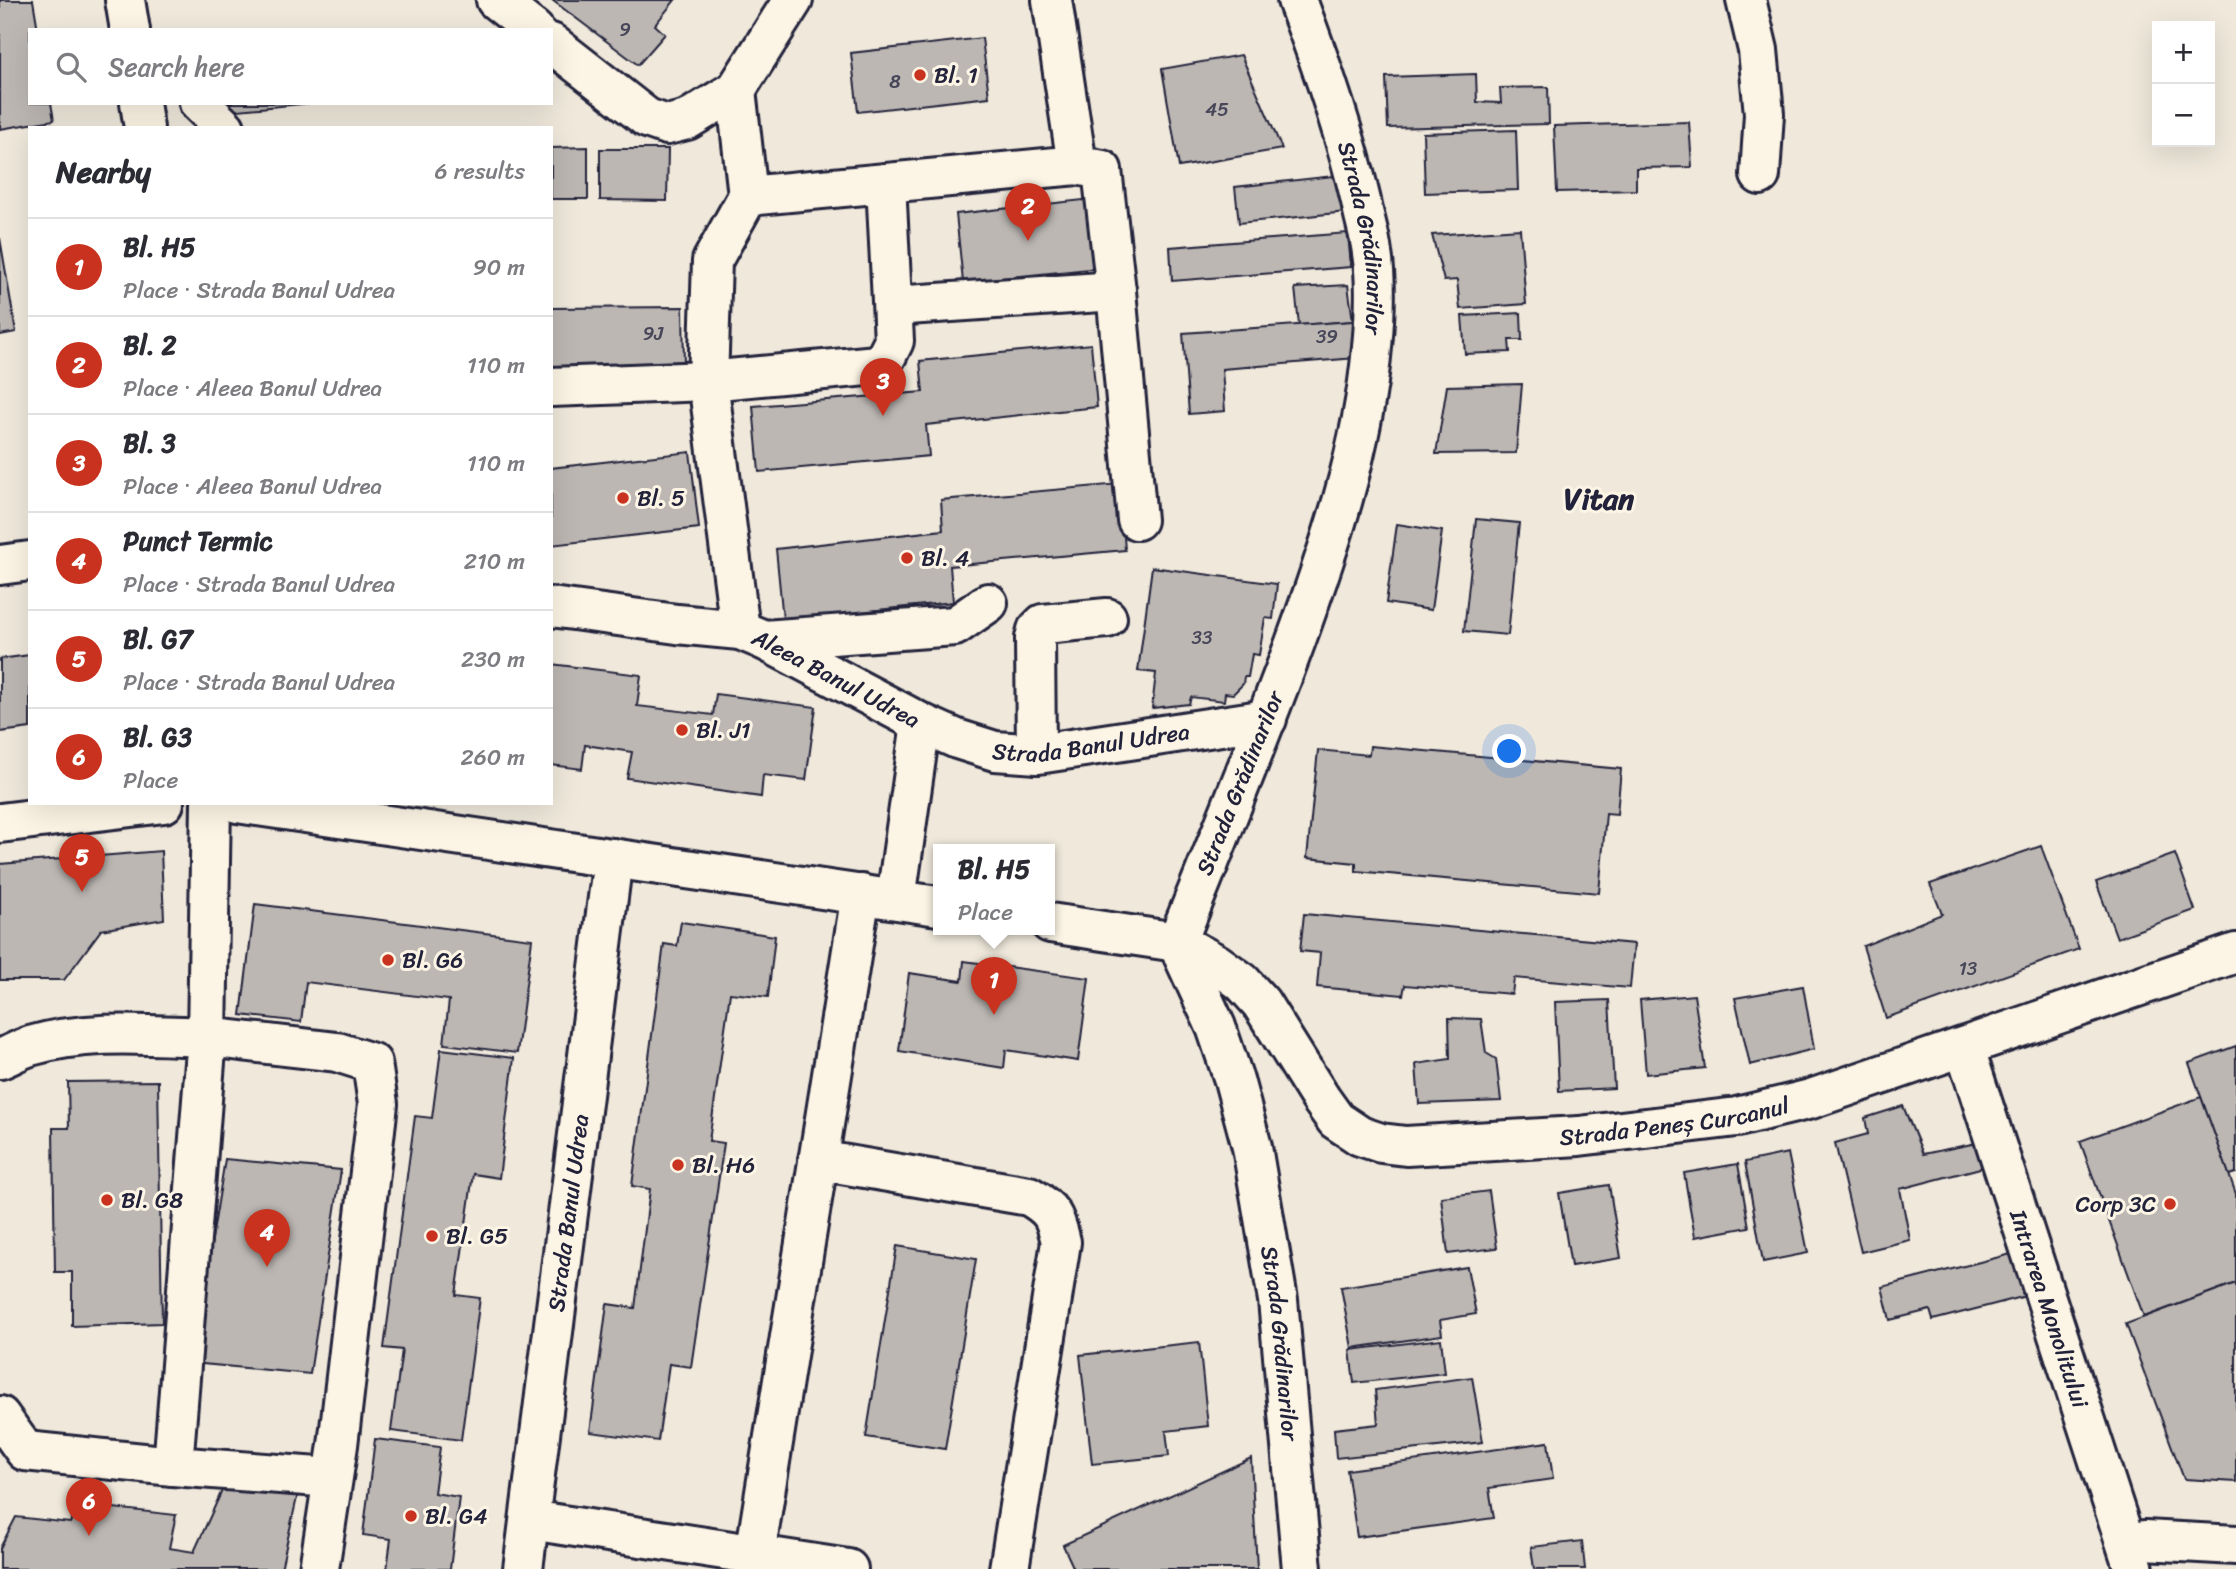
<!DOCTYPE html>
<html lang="en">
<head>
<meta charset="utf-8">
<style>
  :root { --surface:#fff; --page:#f2f2f3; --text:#2b2b33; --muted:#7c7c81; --line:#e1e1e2; --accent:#c8321e }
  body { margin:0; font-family:Sriracha,sans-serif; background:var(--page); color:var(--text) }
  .controls { position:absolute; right:21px; top:21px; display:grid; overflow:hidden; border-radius:0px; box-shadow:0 7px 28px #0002 }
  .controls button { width:63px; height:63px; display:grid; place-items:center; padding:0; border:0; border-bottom:2px solid var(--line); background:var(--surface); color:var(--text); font:35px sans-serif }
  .you { position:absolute; left:1510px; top:752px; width:24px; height:24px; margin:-18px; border:5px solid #fff; border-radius:50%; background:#1a73e8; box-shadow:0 0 0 10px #1a73e833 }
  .badge { display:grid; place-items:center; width:46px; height:46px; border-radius:50%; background:var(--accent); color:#fff; font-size:23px; font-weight:700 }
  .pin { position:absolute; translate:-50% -58px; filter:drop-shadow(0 2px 4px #0008) }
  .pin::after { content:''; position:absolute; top:37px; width:24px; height:21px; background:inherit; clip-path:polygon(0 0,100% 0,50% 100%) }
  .popup { position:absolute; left:933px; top:844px; width:122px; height:91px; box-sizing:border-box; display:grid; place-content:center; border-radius:0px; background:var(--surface); filter:drop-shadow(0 2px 5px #0005); font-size:23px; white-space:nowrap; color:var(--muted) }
  .popup b { font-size:26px; color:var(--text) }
  .popup::after { content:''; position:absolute; left:50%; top:100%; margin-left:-14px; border:14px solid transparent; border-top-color:var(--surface) }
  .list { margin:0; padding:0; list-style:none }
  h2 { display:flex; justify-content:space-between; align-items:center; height:91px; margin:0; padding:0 28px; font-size:30px }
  h2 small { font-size:23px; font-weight:400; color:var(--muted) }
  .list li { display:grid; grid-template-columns:46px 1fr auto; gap:21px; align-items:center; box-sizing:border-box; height:98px; padding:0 28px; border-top:2px solid var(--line) }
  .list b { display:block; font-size:26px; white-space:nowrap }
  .list p { margin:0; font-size:23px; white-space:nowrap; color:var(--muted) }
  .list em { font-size:23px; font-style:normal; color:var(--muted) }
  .icon { flex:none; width:38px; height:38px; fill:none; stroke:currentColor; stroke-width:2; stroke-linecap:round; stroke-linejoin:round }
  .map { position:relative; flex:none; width:2236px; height:1569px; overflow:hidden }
  .search { position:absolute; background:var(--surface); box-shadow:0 7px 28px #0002; left:28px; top:28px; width:525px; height:77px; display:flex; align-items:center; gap:18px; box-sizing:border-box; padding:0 24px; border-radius:0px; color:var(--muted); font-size:26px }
  .panel { position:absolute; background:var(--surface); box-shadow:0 7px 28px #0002; left:28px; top:126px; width:525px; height:679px; border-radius:0px }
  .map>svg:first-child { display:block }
</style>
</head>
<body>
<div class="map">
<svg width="2236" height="1569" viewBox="0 0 2236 1569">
  <rect width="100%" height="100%" fill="#efe8db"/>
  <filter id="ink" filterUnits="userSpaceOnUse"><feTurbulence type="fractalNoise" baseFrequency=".0143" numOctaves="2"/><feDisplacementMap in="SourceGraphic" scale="14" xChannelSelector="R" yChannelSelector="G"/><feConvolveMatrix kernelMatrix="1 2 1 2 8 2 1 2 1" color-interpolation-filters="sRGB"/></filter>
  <g filter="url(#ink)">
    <g fill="#bcb7b3" stroke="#22223b" stroke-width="2">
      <path d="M0 0H33L38 30H30V103H51L54 120 0 129Z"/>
      <path d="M552 0H675L655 25 665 34 638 65Z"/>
      <path d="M982 38 989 97 858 112 851 53Z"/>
      <path d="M1241 55 1282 149 1179 167 1162 69Z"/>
      <path d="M1476 74 1477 102 1501 103 1500 88 1548 87 1549 124 1388 128 1386 77Z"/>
      <path d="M228 103H312L228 111Z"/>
      <path d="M1689 122 1692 167 1636 168V190L1557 192 1554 126Z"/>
      <path d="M1516 130 1518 190 1425 193 1423 133Z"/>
      <path d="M588 147V199H551V148Z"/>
      <path d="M600 149H668L667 201 600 200Z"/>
      <path d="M1342 175 1346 212 1239 223 1235 187Z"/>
      <path d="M1092 199 1099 268 963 282 956 214Z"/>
      <path d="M1520 229 1526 304 1460 309 1457 280 1444 281 1432 235Z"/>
      <path d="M1348 233 1351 267 1172 281 1170 247Z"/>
      <path d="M0 238 16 332 0 335Z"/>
      <path d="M1348 285 1353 321 1299 325 1295 288Z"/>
      <path d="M683 307 684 367 551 369V308Z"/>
      <path d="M1521 313 1522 340H1509L1510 352 1465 354 1462 316Z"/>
      <path d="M1353 321 1356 358 1222 369 1225 411 1189 414 1183 333Z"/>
      <path d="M1091 344 1097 407 926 425 929 456 759 472 753 406 923 392 920 361Z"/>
      <path d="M1522 384 1516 453 1436 454 1447 386Z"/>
      <path d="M690 452 699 528 551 545V468Z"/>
      <path d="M1120 484 1125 550 950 566 953 602 783 620 776 549 943 530 941 500Z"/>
      <path d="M1476 519 1519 523 1508 635 1464 631Z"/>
      <path d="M1397 524 1442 531 1431 610 1386 603Z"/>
      <path d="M1152 567 1277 584 1273 619 1265 618 1259 655 1252 654 1248 677H1244L1243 684 1233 694 1225 693 1224 701 1191 697 1189 704 1152 708 1156 673 1138 671Z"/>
      <path d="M30 655V728L0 732V659Z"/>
      <path d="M551 664 641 675 637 706 713 715 716 694 816 707 806 780 763 775 761 797 627 778 632 752 585 745 582 769 551 765Z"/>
      <path d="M1370 746 1621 769 1617 814 1606 813 1599 893 1356 871V863L1307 858 1318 750 1369 755Z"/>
      <path d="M2041 846 2079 949 1886 1018 1863 946 1942 914 1930 884Z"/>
      <path d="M161 851 164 919 101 930 64 980H0V864Z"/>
      <path d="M2175 854 2195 910 2117 938 2096 882Z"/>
      <path d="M255 904 532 939 517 1053 444 1044 449 1000 306 982 301 1022 241 1015Z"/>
      <path d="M1304 914 1634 944 1630 988 1514 978 1512 994 1405 985 1403 995 1317 987 1320 953 1300 951Z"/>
      <path d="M681 922 775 936 768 997 730 993 709 1141 724 1143 691 1367 669 1364 658 1441 590 1432 607 1304 635 1308 650 1189 632 1186 664 944 677 946Z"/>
      <path d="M964 961 1089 978 1078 1061 1006 1050 1004 1068 899 1051 909 973 962 981Z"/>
      <path d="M1803 986 1814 1049 1750 1065 1735 998Z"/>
      <path d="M1694 995 1705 1068 1646 1074 1640 1000Z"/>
      <path d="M1609 1000 1614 1088 1559 1091 1555 1002Z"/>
      <path d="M1449 1018 1481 1019 1486 1053 1496 1059 1501 1101 1419 1104 1416 1064 1450 1059Z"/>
      <path d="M2236 1046V1173L2229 1175 2189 1063Z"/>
      <path d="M441 1049 514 1058 499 1178 473 1174 456 1295 480 1298 461 1440 391 1431 402 1350 384 1348 415 1116 432 1118Z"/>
      <path d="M158 1081 162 1323 72 1326V1272H55L53 1128H69L68 1082Z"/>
      <path d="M2201 1097 2236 1194V1283L2144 1317 2080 1141Z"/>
      <path d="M1903 1106 1923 1154 1977 1143 1984 1167 1900 1189 1910 1240 1861 1252 1835 1143 1868 1134 1865 1118Z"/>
      <path d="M1788 1153 1808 1253 1763 1262 1745 1162Z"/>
      <path d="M225 1159 341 1170 310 1374 192 1363Z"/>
      <path d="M1738 1164 1749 1227 1695 1237 1684 1173Z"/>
      <path d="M1609 1185 1621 1258 1571 1266 1559 1193Z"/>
      <path d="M1489 1191 1497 1248 1448 1254 1441 1197Z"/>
      <path d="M897 1246 976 1259 945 1449 866 1437Z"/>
      <path d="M2015 1253 2026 1296 1933 1320 1930 1310 1890 1320 1882 1287Z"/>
      <path d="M1467 1267 1476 1314 1440 1320 1442 1335 1352 1348 1341 1287Z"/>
      <path d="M2236 1283V1482L2184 1479 2126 1324Z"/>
      <path d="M1441 1339 1445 1373 1354 1383 1350 1350Z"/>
      <path d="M1199 1342 1208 1426 1166 1431 1169 1456 1092 1464 1080 1355Z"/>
      <path d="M1472 1377 1483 1442 1336 1458 1334 1429 1378 1424 1375 1390Z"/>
      <path d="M375 1439 440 1447 434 1493 459 1497 450 1569H387L391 1539 363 1535Z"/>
      <path d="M1548 1442 1553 1479 1489 1488 1494 1518 1357 1537 1347 1470Z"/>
      <path d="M1251 1458 1257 1569H1074L1063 1545Z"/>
      <path d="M224 1486 298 1493 281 1569H0V1548L16 1517 70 1523 78 1504 176 1515 169 1548 194 1552Z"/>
      <path d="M1582 1541 1585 1569H1534L1531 1547Z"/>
    </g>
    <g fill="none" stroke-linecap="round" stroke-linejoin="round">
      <g stroke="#22223b" stroke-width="44">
        <g id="minor">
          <path d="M125 0 130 30"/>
          <path d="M496 0 534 30"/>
          <path d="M1052 0 1077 165"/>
          <path id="s1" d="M1297 0C1322 66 1345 132 1361 201 1364 218 1370 235 1372 253 1377 284 1375 316 1372 347 1363 450 1330 547 1295 643 1258 743 1217 843 1177 942L1216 1027 1234 1080 1252 1147 1278 1300 1302 1569"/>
          <path d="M1746 0 1758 50 1764 114 1760 175"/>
          <path d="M551 43 647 118 667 125 687 120 736 90 793 0"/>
          <path d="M736 90 748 196 712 261 708 381 740 630"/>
          <path d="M140 103 144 128"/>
          <path d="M199 103 225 128"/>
          <path d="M748 196 1077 165 1102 170 1116 291 1137 520"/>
          <path d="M893 306 1116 291"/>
          <path d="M551 387 708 381 877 365 886 357 894 341 886 183"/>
          <path d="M0 565 30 561"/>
          <path id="s2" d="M551 607 677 624 740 630 764 640 921 723 957 739 995 751 1038 754 1267 719"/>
          <path d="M764 640 955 626 988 603"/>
          <path d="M1036 754 1035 638 1037 630 1043 624 1107 618"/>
          <path d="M211 803 207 1037 337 1052 372 1063 378 1104 338 1445 319 1569"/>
          <path d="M237 803 938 906"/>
          <path d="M0 823 164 803"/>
          <path d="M896 899 921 723"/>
          <path id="s3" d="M1050 923 1177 942 1217 964 1242 982 1261 1003 1321 1099 1336 1120 1360 1136 1381 1143 1406 1146 1579 1136 1737 1117 1811 1099 2236 953"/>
          <path id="s4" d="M1965 1049 2134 1569"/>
          <path d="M0 1059C10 1055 20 1049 30 1046 86 1029 149 1035 207 1037L173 1466 332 1478"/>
          <path d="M818 1160 1029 1196C1052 1209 1055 1216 1061 1242L1009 1569"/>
          <path d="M0 1416 25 1451 173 1466"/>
          <path d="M530 1520 848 1569"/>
          <path d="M2145 1540 2236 1545"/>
          <path d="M755 1555 861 894"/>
          <path id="s5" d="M523 1569 613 858"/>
        </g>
      </g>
      <use href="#minor" stroke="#fcf5e5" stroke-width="38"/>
    </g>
  </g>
  <g fill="#c8321e" stroke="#fcf5e5" stroke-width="2.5">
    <circle cx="920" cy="75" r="7"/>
    <circle cx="623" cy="498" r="7"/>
    <circle cx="907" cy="558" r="7"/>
    <circle cx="682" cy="730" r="7"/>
    <circle cx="388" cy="960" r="7"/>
    <circle cx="678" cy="1165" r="7"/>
    <circle cx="107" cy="1200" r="7"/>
    <circle cx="2170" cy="1204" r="7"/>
    <circle cx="432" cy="1236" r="7"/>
    <circle cx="411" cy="1516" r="7"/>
  </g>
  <g text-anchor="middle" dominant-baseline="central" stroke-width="6" stroke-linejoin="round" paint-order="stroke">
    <g font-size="19" fill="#484759">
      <text x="625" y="29">9</text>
      <text x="895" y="81">8</text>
      <text x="1217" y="109">45</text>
      <text x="653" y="333">9J</text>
      <text x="1327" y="336">39</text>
      <text x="1202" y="637">33</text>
      <text x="1968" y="968">13</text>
    </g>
    <g font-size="23" fill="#22223b" stroke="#fcf5e5" text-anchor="start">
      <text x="934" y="75">Bl. 1</text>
      <text x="637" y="498">Bl. 5</text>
      <text x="921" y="558">Bl. 4</text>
      <text x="696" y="730">Bl. J1</text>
      <text x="402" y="960">Bl. G6</text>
      <text x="692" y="1165">Bl. H6</text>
      <text x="121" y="1200">Bl. G8</text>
      <text x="2156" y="1204" text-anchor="end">Corp 3C</text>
      <text x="446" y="1236">Bl. G5</text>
      <text x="425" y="1516">Bl. G4</text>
    </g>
    <g font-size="23" fill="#22223b" stroke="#fcf5e5">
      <text stroke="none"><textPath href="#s1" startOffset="248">Strada Grădinarilor</textPath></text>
      <text stroke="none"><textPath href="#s2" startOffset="298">Aleea Banul Udrea</textPath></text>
      <text stroke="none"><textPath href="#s2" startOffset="570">Strada Banul Udrea</textPath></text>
      <text transform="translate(1240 783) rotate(-68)">Strada Grădinarilor</text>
      <text stroke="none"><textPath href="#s3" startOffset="718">Strada Peneș Curcanul</textPath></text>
      <text stroke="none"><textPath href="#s5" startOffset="359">Strada Banul Udrea</textPath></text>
      <text stroke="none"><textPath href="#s4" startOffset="273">Intrarea Monolitului</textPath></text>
      <text stroke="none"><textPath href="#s1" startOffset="1404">Strada Grădinarilor</textPath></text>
    </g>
    <g font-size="30" font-weight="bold" fill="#22223b" stroke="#fcf5e5">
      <text x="1599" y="499">Vitan</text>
    </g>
  </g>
</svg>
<div class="controls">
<button>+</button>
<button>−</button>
</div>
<div class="you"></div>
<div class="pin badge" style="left:994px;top:1015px">1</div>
<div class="popup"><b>Bl. H5</b>Place</div>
<div class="pin badge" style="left:1028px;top:241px">2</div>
<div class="pin badge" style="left:883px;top:416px">3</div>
<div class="pin badge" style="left:267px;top:1267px">4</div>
<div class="pin badge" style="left:82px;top:892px">5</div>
<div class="pin badge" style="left:89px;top:1536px">6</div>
<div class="search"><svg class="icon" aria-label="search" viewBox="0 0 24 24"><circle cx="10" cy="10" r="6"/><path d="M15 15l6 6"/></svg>Search here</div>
<section class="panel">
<h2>Nearby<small>6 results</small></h2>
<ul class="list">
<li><span class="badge">1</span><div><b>Bl. H5</b><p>Place · Strada Banul Udrea</p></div><em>90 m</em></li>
<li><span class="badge">2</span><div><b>Bl. 2</b><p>Place · Aleea Banul Udrea</p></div><em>110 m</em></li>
<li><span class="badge">3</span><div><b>Bl. 3</b><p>Place · Aleea Banul Udrea</p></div><em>110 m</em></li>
<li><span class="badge">4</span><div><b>Punct Termic</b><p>Place · Strada Banul Udrea</p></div><em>210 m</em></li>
<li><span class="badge">5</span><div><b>Bl. G7</b><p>Place · Strada Banul Udrea</p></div><em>230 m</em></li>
<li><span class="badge">6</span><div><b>Bl. G3</b><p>Place</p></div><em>260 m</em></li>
</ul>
</section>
</div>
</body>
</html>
